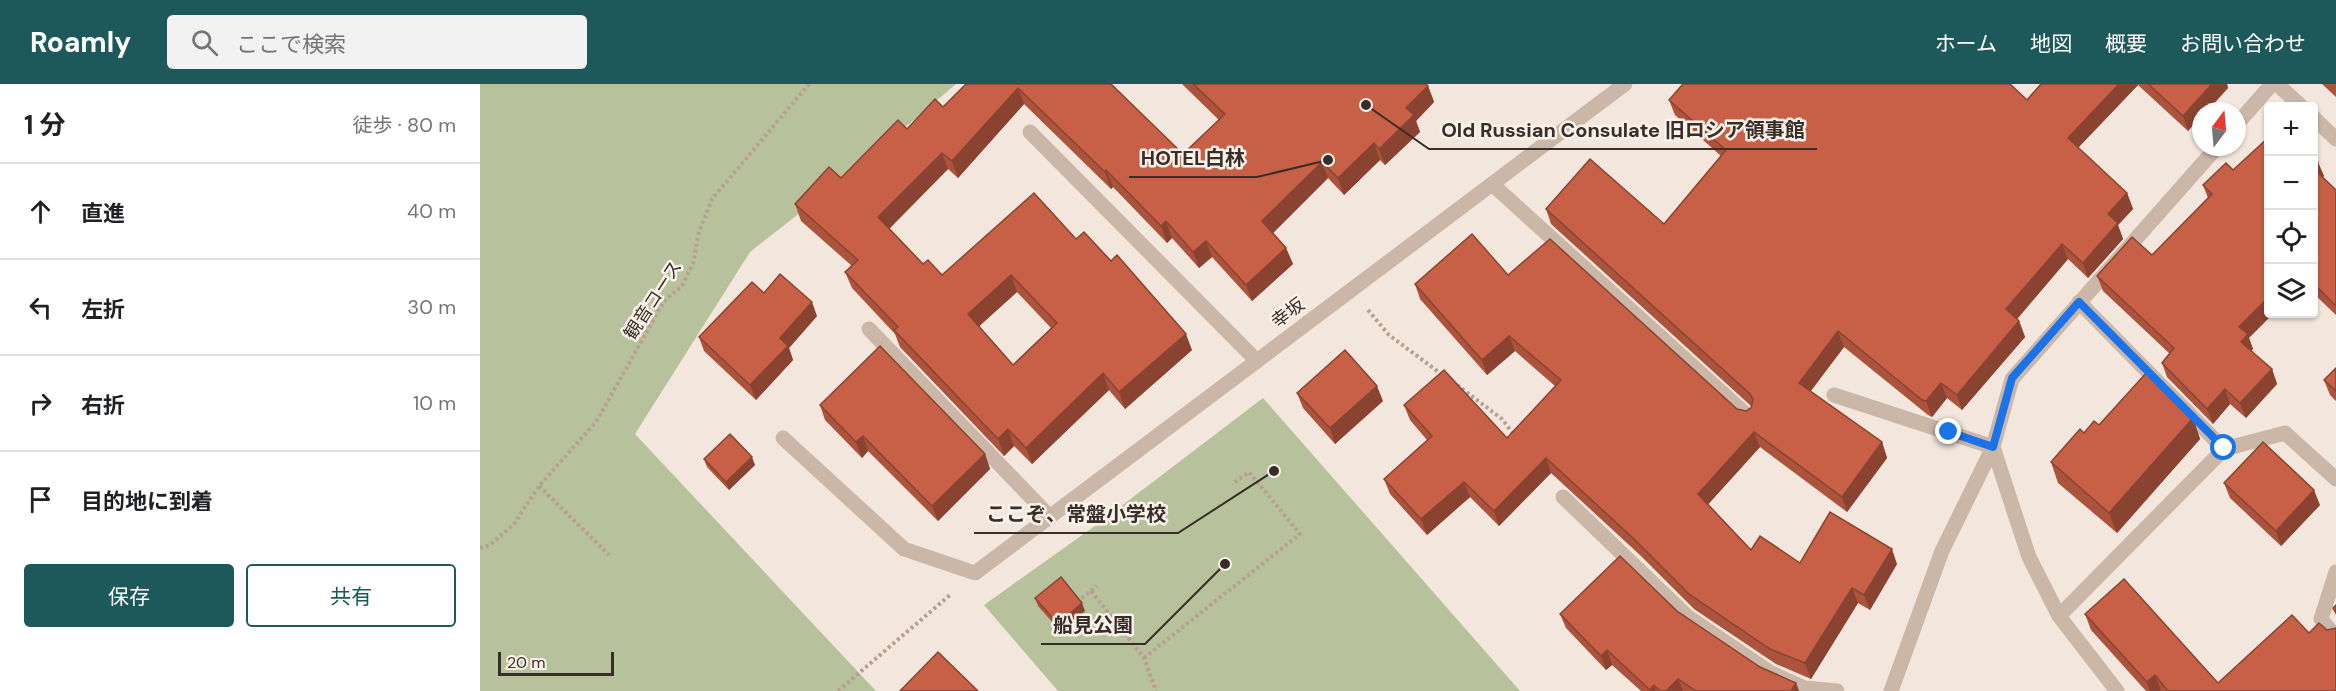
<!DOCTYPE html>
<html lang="ja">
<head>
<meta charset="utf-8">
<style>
  :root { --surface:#fff; --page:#f2f2f2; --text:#202124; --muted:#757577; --line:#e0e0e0; --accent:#1d595a }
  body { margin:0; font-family:"DM Sans","Noto Sans JP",sans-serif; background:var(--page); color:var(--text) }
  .controls { position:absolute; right:18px; top:18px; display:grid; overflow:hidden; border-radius:6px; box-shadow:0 2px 4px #0004 }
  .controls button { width:54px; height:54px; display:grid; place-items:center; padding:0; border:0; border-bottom:2px solid var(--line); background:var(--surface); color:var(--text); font:30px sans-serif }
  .compass { position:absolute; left:1712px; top:18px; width:54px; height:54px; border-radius:50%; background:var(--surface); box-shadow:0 2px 4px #0004; rotate:16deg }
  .scale { position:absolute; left:18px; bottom:15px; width:116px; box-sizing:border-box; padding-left:6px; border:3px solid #382d28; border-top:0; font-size:16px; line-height:21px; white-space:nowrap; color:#382d28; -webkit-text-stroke:4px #faf2e9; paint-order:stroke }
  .stop { position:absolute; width:18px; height:18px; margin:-14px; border:4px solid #1a73e8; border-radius:50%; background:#fff }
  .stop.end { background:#1a73e8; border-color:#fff; box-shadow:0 2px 6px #0008 }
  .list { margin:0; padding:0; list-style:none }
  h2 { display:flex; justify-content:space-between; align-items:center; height:78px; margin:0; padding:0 24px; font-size:26px }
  h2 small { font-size:20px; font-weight:400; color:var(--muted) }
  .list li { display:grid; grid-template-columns:39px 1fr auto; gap:18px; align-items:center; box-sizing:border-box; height:96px; padding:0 24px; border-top:2px solid var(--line) }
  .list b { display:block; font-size:22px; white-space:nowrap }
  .list em { font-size:20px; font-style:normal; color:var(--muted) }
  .actions { display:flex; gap:12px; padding:18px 24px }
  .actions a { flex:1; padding:14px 0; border:2px solid var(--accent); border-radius:6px; text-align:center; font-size:21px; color:var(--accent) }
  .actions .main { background:var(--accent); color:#fff }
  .icon { flex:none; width:33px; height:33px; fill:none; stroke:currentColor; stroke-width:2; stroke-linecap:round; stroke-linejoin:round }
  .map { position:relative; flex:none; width:1856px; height:607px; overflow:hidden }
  header { display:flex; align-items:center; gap:36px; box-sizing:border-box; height:84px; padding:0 30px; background:var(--accent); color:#fff }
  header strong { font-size:28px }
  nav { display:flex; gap:33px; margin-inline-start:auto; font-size:21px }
  .search { width:420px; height:54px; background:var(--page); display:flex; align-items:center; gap:15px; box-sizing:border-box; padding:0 21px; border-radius:6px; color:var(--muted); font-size:22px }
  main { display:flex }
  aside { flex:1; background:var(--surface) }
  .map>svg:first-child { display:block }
</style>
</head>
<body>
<header>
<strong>Roamly</strong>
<div class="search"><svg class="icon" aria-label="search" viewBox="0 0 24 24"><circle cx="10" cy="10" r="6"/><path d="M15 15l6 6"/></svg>ここで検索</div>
<nav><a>ホーム</a><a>地図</a><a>概要</a><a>お問い合わせ</a></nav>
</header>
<main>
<aside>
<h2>1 分<small>徒歩 · 80 m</small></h2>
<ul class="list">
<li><svg class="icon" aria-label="ahead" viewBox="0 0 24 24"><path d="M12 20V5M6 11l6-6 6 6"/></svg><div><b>直進</b></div><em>40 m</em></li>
<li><svg class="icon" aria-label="left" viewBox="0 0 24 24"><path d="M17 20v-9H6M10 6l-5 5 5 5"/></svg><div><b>左折</b></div><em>30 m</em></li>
<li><svg class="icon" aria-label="right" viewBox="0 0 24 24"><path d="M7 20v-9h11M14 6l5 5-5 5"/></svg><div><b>右折</b></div><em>10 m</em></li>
<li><svg class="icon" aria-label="arrive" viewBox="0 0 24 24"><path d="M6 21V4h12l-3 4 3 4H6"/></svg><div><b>目的地に到着</b></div></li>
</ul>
<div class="actions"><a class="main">保存</a><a>共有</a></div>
</aside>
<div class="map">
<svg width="1856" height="607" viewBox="0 0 1856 607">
  <rect width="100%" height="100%" fill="#f3e7dd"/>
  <g fill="#b7c29c">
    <path d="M0 0H476L376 85 270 168 155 350 396 607H0Z"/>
    <path d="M783 314 1040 607H578L504 521 619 439Z"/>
  </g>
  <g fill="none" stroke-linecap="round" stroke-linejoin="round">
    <g stroke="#b7a092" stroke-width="4" stroke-dasharray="3 3" stroke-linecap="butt">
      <path d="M888 226 909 251 964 292"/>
      <path d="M977 301 1022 335 1034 351"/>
      <path d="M59 402 129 471"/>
      <path d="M0 464 10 461 34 440 59 402 116 338 184 217 202 202 214 177 218 151 232 115 329 0"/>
      <path d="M611 507 664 574 676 607"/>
      <path d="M597 518 617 502"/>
      <path d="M664 574 820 450 769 388 752 400"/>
      <path d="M358 607 470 511"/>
    </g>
    <g stroke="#cbb7a8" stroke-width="15">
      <path d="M1797 0 1821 22"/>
      <path d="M1834 34 1856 55"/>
      <path d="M1757 40 1792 0"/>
      <path d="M550 48 777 277"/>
      <path d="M1012 100 1269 333"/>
      <path d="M389 245 570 433"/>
      <path d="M1354 311 1513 363 1549 473 1579 532 1637 607"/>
      <path d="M303 354 424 465 495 489 1145 0"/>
      <path d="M1744 365 1805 349 1856 395"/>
      <path d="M1083 413 1208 533 1291 589 1325 604 1357 607"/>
      <path d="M1856 488 1841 535 1856 553"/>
      <path d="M1579 532 1744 365 1599 218"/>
      <path d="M1411 607 1462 467 1513 363 1532 295 1737 63"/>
    </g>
  </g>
  <g fill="#ab533c" fill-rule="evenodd">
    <path d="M486 0H631L703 70 739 36 702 0H946L948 2 954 18 936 37 940 48 905 81 900 76 864 111 848 94 793 149 806 164 813 180 772 217 732 173 719 184 692 154 687 159 633 103 631 105 544 20 478 94 468 85 409 145 443 180 462 191 596 155 712 266 645 325 629 306 552 380 534 362 524 372 420 263 415 250 372 204 365 188 372 182 321 137 315 120 361 94 427 45 463 23ZM537 208 571 244 533 281 499 242Z"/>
    <path d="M1561 0H1747L1748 4 1727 27H1721L1708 47 1658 1 1598 64 1647 109 1653 125 1638 141 1643 155 1608 194 1588 175 1537 235 1539 237 1545 253 1482 326 1467 314 1452 333 1448 331 1364 263 1330 307 1402 358 1407 374 1367 428 1280 363 1228 420 1271 466 1320 479 1417 480 1390 526 1378 519 1331 595 1296 580 1214 525 1161 472 1071 389 1019 442 990 413 947 451 910 410 904 395 947 356 930 336 924 321 1027 354 1075 302 1035 267 1007 291 940 215 935 200 1028 191 1257 325 1266 327 1271 324V322L1071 140 1066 125 1184 140 1241 72 1195 31 1189 16H1547Z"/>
    <path d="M1842 0H1856V13Z"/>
    <path d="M1833 73 1844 92 1843 93 1856 106V231L1833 209Z"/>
    <path d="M1746 79 1769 254 1773 265 1771 267 1792 285 1797 300 1766 334 1750 320 1733 340 1687 293 1682 279 1690 270 1623 207 1617 192 1672 171 1728 114 1723 101Z"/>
    <path d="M284 209 337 232 309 264 313 276 276 316 224 267 219 253Z"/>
    <path d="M1856 284V317L1850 311 1844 296Z"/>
    <path d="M817 309 903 317 855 360 823 324Z"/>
    <path d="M340 321 505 370 510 385 458 437 388 367 382 374 345 336Z"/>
    <path d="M1713 334 1720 355 1637 449 1578 399 1571 378 1604 349 1619 341Z"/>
    <path d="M224 375 275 381 249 406 227 383Z"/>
    <path d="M1744 399 1840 421 1801 462 1750 414Z"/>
    <path d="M555 514 605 527 581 548 558 522Z"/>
    <path d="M1197 527 1280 583 1316 599 1319 607H1161L1132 581 1126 586 1086 544 1080 530Z"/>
    <path d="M1605 530 1738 599 1829 549 1847 546 1856 607H1666L1611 546Z"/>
  </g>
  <g fill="#8b4331">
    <path d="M1639 0H1658V1L1593 69 1588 54Z"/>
    <path d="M1732 0H1747L1748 4 1727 27H1721V33L1708 47 1703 32Z"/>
    <path d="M948 2 954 18 936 37 940 48 905 81 899 65 926 24Z"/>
    <path d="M538 4 544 20 478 94 472 77Z"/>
    <path d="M894 59 900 76 864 111 858 94Z"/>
    <path d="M462 69 468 85 404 150 398 133Z"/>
    <path d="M842 78 848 94 788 154 782 137Z"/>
    <path d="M1838 78 1844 92 1838 98 1833 85V82Z"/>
    <path d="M626 86 633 103 631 105 625 88Z"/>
    <path d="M1647 109 1653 125 1638 141 1643 155 1608 194 1603 179 1628 130Z"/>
    <path d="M686 137 692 154 687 159 681 142Z"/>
    <path d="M726 157 732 173 719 184 713 168Z"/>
    <path d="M1582 160 1588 175 1532 241 1526 225Z"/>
    <path d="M806 164 813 180 772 217 766 201Z"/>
    <path d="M531 191 537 208 495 246 488 230Z"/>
    <path d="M1788 214V230H1793L1769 254 1773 265 1766 273 1761 258 1759 243Z"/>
    <path d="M332 218 337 232 309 264 313 276 276 316 270 301 300 254Z"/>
    <path d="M1539 237 1545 253 1482 326 1477 311Z"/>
    <path d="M1358 247 1364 263 1325 315 1319 299Z"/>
    <path d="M706 250 712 266 645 325 639 308Z"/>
    <path d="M1029 252 1035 267 1007 291 1002 276Z"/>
    <path d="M1792 285 1797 300 1766 334 1760 319Z"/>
    <path d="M623 289 629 306 552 380 546 364Z"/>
    <path d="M1461 299 1467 314 1452 333 1446 317Z"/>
    <path d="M897 302 903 317 855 360 850 344Z"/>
    <path d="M1745 305 1750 320 1733 340 1727 325Z"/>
    <path d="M1713 334 1720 355 1637 449 1629 429Z"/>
    <path d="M528 345 534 362 524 372 518 355Z"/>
    <path d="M1274 348 1280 363 1224 425 1218 410Z"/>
    <path d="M383 352 388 367 382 374 376 358Z"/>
    <path d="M1402 358 1407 374 1367 428 1362 413Z"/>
    <path d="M505 370 510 385 458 437 452 422Z"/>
    <path d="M272 373 275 381 249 406 246 398Z"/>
    <path d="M1066 374 1071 389 1019 442 1014 427Z"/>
    <path d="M984 398 990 413 947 451 941 435Z"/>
    <path d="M1834 406 1840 421 1801 462 1796 447Z"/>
    <path d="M1412 465 1417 480 1390 526 1384 511Z"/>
    <path d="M1372 504 1378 519 1331 595 1325 579Z"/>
    <path d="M602 519 605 527 581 548 578 540Z"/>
    <path d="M1127 566 1132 581 1126 586 1121 572Z"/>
    <path d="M1675 591 1681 607H1670L1667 598Z"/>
    <path d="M1198 595 1203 607H1186Z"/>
    <path d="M1316 599 1319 607H1311Z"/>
    <path d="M1174 601 1176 607H1171L1170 606Z"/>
  </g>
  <g fill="#c76046" stroke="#8b4331" stroke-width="1.5" fill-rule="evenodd">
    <path d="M486 0H631L703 70 745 30 713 0H946L948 2 926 24 934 31 899 65 894 59 858 94 842 78 782 137 806 164 766 201 726 157 713 168 686 137 681 142 626 86 625 88 538 4 472 77 462 69 398 133 443 180 448 176 462 191 554 109 596 155 604 148 631 177 637 171 706 250 639 308 623 289 546 364 528 345 518 355 414 246 418 243 365 188 378 176 315 120 349 83 361 94 418 36 427 45 455 15 463 23ZM531 191 577 239 533 281 488 230Z"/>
    <path d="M1203 0H1530L1547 16 1561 0H1639L1588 54 1647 109 1628 130 1638 139 1603 179 1582 160 1526 225 1539 237 1477 311 1461 299 1446 317 1442 316 1358 247 1319 299 1402 358 1362 413 1274 348 1218 410 1271 466 1280 452 1320 479 1350 428 1412 465 1384 511 1372 504 1325 579 1290 565 1209 510 1155 456 1066 374 1014 427 984 398 941 435 904 395 952 352 924 321 964 286 1027 354 1081 296 1029 252 1002 276 935 200 992 150 1028 191 1070 155 1257 325 1266 327 1271 324 1273 315 1270 310 1066 125 1110 75 1184 140 1246 66 1189 16Z"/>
    <path d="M1668 0H1732L1703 32Z"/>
    <path d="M1788 54V214L1759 243 1768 250 1761 258 1792 285 1760 319 1745 305 1727 325 1682 279 1694 264 1617 192 1652 153 1672 171 1732 110 1723 101 1746 79 1753 86Z"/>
    <path d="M1833 73 1838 78 1833 82Z"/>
    <path d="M1833 84 1856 106V222L1833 199Z"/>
    <path d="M300 190 332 218 300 254 308 262 270 301 219 253 272 198 284 209Z"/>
    <path d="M400 262 505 370 452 422 383 352 376 358 340 321Z"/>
    <path d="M865 266 897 302 850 344 817 309Z"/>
    <path d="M1856 284V307L1844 296Z"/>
    <path d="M1667 288 1713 334 1629 429 1571 378 1600 345 1604 349 1614 337 1619 341Z"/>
    <path d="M250 350 272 373 246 398 224 375Z"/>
    <path d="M1783 358 1834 406 1796 447 1744 399Z"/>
    <path d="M1140 472 1197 527 1280 583 1316 599 1311 607H1216L1198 595 1186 607H1180L1174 601 1170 606 1127 566 1121 572 1080 530Z"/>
    <path d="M581 493 602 519 578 540 555 514Z"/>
    <path d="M1644 495 1738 599 1812 531 1829 549 1839 539 1847 546 1856 544V607H1688L1675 591 1667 598 1605 530Z"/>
    <path d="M1856 521V529L1853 524Z"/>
    <path d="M458 568 498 607H420Z"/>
  </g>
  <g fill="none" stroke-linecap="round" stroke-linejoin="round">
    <path stroke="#1a73e8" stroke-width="8" d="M1469 348 1513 363 1532 294 1599 218 1744 364"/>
  </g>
  <g text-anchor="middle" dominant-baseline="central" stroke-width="5" stroke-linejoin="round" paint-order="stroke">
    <g font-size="18" fill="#382d28" stroke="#faf2e9">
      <text transform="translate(173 216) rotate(-57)">観音コース</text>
      <text transform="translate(808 229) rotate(-37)">幸坂</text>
    </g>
  </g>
  <path fill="none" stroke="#382d28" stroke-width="2" d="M886 21L949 65H1337M848 76L777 93H649M794 387L698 449H494M745 480L665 560H561"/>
  <g fill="#382d28" stroke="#faf2e9" stroke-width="2">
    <circle cx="886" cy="21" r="6"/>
    <circle cx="848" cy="76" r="6"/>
    <circle cx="794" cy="387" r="6"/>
    <circle cx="745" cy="480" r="6"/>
  </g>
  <g font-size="20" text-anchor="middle" font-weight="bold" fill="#382d28" stroke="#faf2e9" stroke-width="5" stroke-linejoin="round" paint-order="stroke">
    <text x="1143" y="53">Old Russian Consulate 旧ロシア領事館</text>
    <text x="713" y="81">HOTEL白林</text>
    <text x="596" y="437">ここぞ、常盤小学校</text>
    <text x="613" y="548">船見公園</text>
  </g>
</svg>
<div class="controls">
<button>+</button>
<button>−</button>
<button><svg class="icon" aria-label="locate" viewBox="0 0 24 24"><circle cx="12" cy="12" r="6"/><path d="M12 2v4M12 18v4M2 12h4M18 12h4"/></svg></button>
<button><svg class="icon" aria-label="layers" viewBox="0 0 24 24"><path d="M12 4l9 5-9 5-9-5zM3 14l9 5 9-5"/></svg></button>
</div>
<svg class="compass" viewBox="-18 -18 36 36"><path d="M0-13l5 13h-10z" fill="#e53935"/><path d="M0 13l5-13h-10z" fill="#757577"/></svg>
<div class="scale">20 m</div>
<div class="stop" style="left:1744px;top:364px"></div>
<div class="stop end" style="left:1469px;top:348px"></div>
</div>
</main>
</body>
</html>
